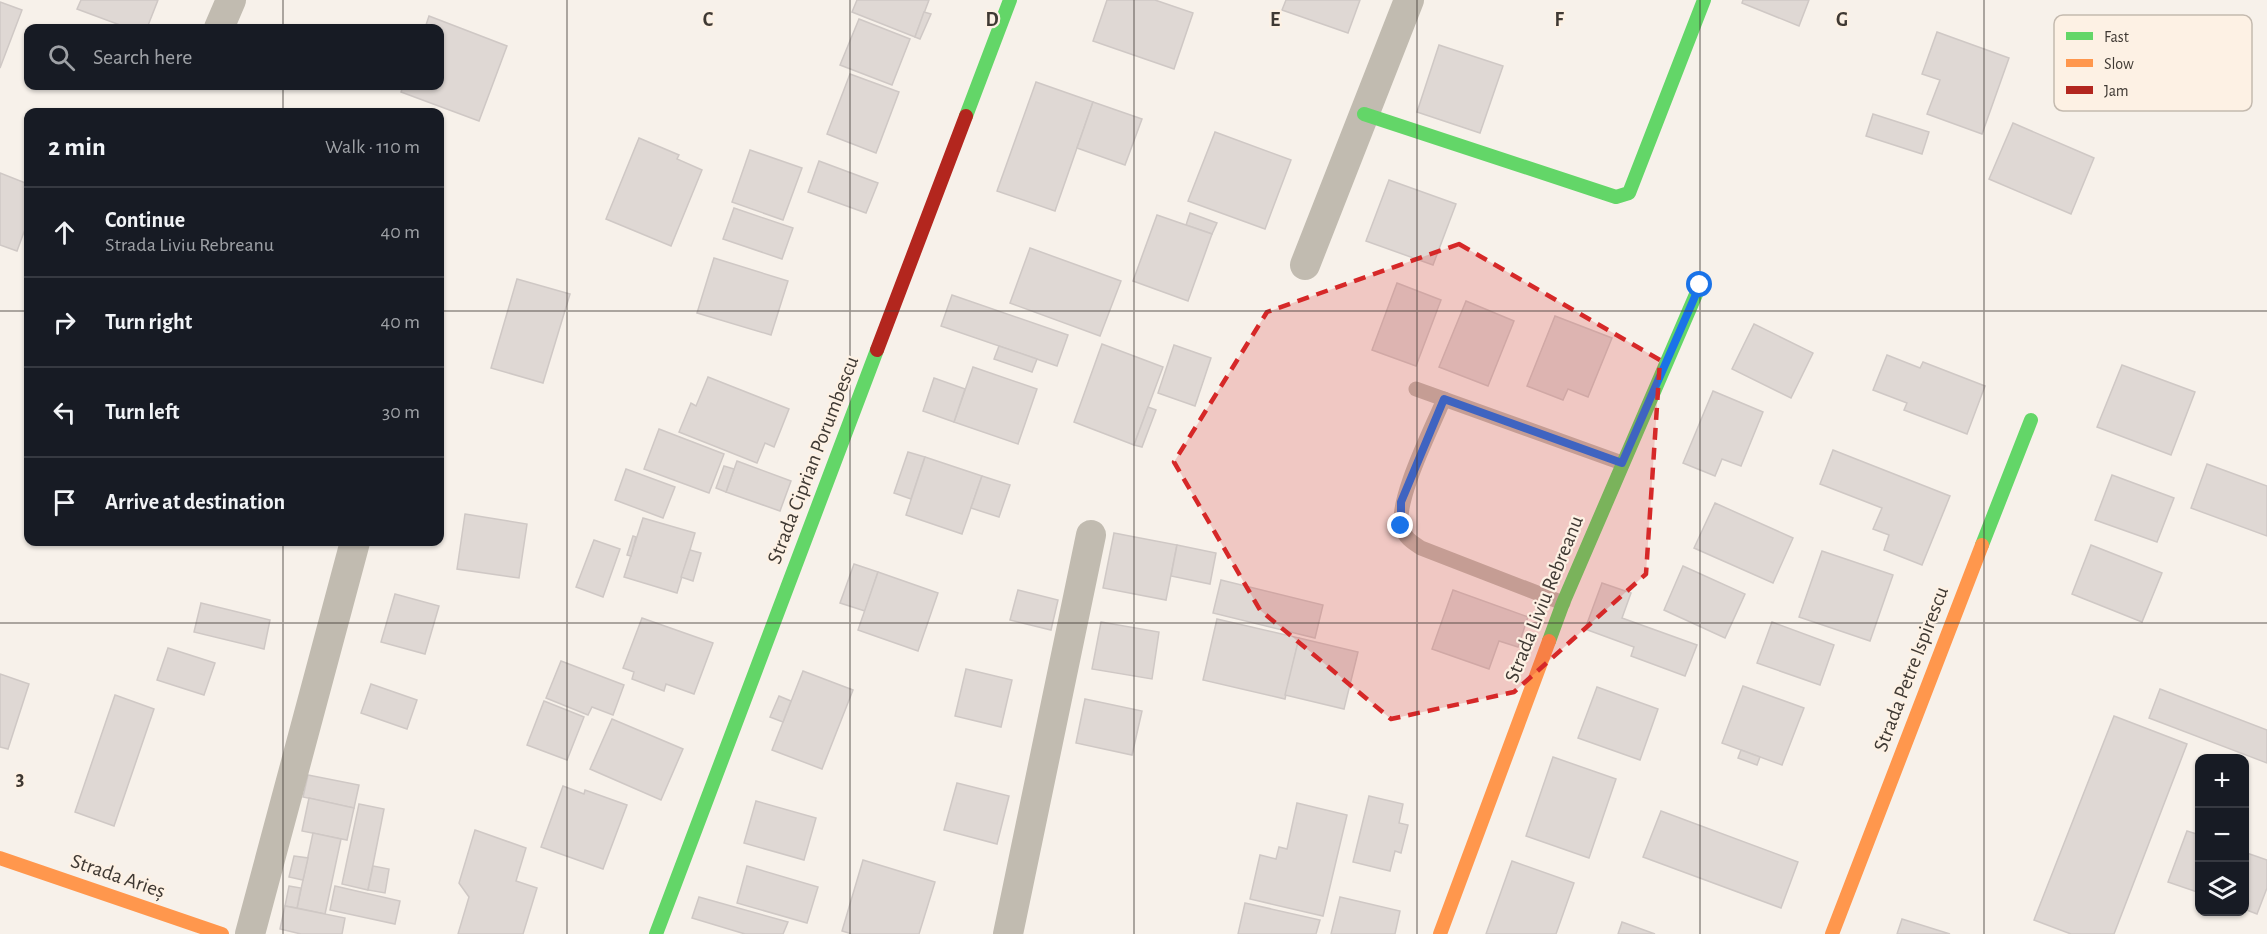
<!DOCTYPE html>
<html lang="en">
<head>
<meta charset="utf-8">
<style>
  :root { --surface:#171b24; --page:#242831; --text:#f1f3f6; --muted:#9ea1a6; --line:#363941 }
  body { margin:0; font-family:"Alegreya Sans",sans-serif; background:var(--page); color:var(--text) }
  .controls { position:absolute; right:18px; bottom:18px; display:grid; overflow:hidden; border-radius:12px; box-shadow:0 2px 4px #0004 }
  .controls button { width:54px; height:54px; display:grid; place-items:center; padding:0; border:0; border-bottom:2px solid var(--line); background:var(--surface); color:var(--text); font:30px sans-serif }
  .stop { position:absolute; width:18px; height:18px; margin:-14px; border:4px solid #1a73e8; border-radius:50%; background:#fff }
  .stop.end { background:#1a73e8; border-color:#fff; box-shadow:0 2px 6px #0008 }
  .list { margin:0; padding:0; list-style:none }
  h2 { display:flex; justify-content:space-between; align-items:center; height:78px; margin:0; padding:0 24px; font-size:26px }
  h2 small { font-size:20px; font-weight:400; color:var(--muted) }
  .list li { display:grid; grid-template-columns:39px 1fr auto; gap:18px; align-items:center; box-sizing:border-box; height:90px; padding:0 24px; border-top:2px solid var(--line) }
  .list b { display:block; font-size:22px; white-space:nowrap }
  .list p { margin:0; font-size:20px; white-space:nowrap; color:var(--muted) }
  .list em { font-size:20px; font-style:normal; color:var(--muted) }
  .icon { flex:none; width:33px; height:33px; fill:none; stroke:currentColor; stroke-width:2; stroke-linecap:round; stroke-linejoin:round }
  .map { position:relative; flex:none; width:2267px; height:934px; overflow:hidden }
  .search { position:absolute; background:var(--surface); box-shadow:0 2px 4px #0004; left:24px; top:24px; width:420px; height:66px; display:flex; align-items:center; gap:15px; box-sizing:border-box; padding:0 21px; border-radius:12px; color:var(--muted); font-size:22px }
  .panel { position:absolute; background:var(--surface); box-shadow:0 2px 4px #0004; left:24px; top:108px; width:420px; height:438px; border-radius:12px }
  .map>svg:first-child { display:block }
</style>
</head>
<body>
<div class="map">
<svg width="2267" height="934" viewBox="0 0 2267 934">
  <rect width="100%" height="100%" fill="#f7f1ea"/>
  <g fill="#dfd8d4" stroke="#cfc8c5" stroke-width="1.5">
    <path d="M81 0H158L147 28H128L77 9Z"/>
    <path d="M857 0H929L915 37 852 12Z"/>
    <path d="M1107 0H1155L1193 13 1174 69 1093 41Z"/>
    <path d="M1286 0H1360L1348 33 1282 10Z"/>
    <path d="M1743 0H1809L1799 26 1742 3Z"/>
    <path d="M0 2 22 10 0 68Z"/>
    <path d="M924 12 931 14 920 39 915 37Z"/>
    <path d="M429 16 507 46 479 121 401 92 403 86H440V28H425Z"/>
    <path d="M859 19 910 39 892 85 840 65Z"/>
    <path d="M1937 32 2009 58 1982 134 1927 114 1940 80 1922 74Z"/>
    <path d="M1439 45 1503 66 1480 133 1417 112Z"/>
    <path d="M850 74 899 92 876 153 827 134Z"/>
    <path d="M1036 82 1093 102 1055 211 997 191Z"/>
    <path d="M1093 102 1142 119 1125 165 1077 148Z"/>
    <path d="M1873 114 1929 132 1922 154 1866 136Z"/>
    <path d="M2013 123 2094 158 2071 214 1989 179Z"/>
    <path d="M1215 132 1291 160 1265 229 1188 201Z"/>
    <path d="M639 138 679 155 677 159 702 170 671 246 606 219Z"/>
    <path d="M750 150 802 168 783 220 732 202Z"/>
    <path d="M819 161 878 183 866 213 808 192Z"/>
    <path d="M0 173 28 184V221L17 251 0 245Z"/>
    <path d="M1389 180 1456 204 1433 265 1366 241Z"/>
    <path d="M734 208 793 228 782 259 723 239Z"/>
    <path d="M1190 213 1217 223 1212 234 1186 225Z"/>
    <path d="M1157 215 1212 234 1188 301 1133 281Z"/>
    <path d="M1030 248 1121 281 1100 336 1010 303Z"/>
    <path d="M714 258 788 281 771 335 697 313Z"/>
    <path d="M517 279 570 294 543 383 491 368Z"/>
    <path d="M1397 283 1441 300 1416 366 1372 350Z"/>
    <path d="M952 295 1068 335 1057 366 941 326Z"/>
    <path d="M1466 301 1514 321 1488 386 1439 367Z"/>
    <path d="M1555 316 1612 338 1588 397 1568 389 1563 400 1527 386Z"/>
    <path d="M1754 324 1813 353 1791 398 1732 369Z"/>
    <path d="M1102 344 1163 367 1134 445 1074 422Z"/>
    <path d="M1174 345 1211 358 1195 406 1158 393Z"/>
    <path d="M999 346 1037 359 1032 372 994 359Z"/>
    <path d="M1887 355 1920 368 1923 362 1985 386 1967 434 1904 410 1907 403 1873 390Z"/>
    <path d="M2122 365 2195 392 2171 455 2097 427Z"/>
    <path d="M973 367 1037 389 1018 444 954 422Z"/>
    <path d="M708 377 789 409 774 447 765 443 757 463 679 432 691 403 696 406Z"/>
    <path d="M934 378 965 389 954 422 923 411Z"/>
    <path d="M1713 391 1763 412 1741 466 1722 459 1715 476 1683 463Z"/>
    <path d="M1148 407 1156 410 1142 447 1134 445Z"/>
    <path d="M659 429 724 454 709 493 644 469Z"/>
    <path d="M1833 450 1950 496 1922 565 1884 550 1889 535 1873 529 1882 508 1820 484Z"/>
    <path d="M908 452 925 457 911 499 894 493Z"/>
    <path d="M925 457 982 476 962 534 906 515Z"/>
    <path d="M737 461 791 481 780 511 726 492Z"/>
    <path d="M2207 464 2267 486V536L2191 508Z"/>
    <path d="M724 466 734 469 726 492 716 488Z"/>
    <path d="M626 469 675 487 663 518 615 500Z"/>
    <path d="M2112 475 2174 498 2157 542 2095 520Z"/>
    <path d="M982 476 1010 485 999 517 971 508Z"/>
    <path d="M1715 503 1793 538 1773 583 1694 548Z"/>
    <path d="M465 514 527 524 519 578 457 569Z"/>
    <path d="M643 518 695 533 677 593 624 577Z"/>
    <path d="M1114 533 1177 545 1166 600 1103 588Z"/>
    <path d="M633 536 636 537 631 556 627 555Z"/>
    <path d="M594 540 620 549 603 597 576 587Z"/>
    <path d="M1177 545 1216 553 1210 584 1171 576Z"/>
    <path d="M2091 545 2162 573 2142 622 2072 594Z"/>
    <path d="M690 550 701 553 693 581 681 577Z"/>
    <path d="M1822 551 1893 575 1870 641 1799 617Z"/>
    <path d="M854 564 878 572 865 611 840 603Z"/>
    <path d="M1683 566 1745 594 1725 638 1664 610Z"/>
    <path d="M878 572 938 593 918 651 858 630Z"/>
    <path d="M1221 580 1323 605 1315 638 1213 613Z"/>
    <path d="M1602 583 1631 593 1622 618 1697 645 1685 676 1631 656 1634 647 1585 629Z"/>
    <path d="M1018 590 1058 600 1051 630 1010 620Z"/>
    <path d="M1453 590 1528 617 1518 647 1499 641 1489 669 1432 649Z"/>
    <path d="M395 594 439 606 425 654 381 642Z"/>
    <path d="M201 603 270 620 264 649 194 632Z"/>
    <path d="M642 618 713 643 694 694 666 684 664 691 632 679 634 672 623 668Z"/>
    <path d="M1217 619 1299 638 1285 699 1203 680Z"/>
    <path d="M1101 622 1159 632 1152 679 1092 669Z"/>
    <path d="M1772 622 1834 645 1820 685 1757 663Z"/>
    <path d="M1299 638 1358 652 1344 709 1285 695Z"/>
    <path d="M168 648 215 663 204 695 157 680Z"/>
    <path d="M561 661 624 685 613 715 592 707 588 715 546 698Z"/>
    <path d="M966 669 1012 680 1001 727 955 716Z"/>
    <path d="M803 671 853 690 822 769 772 750Z"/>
    <path d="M0 674 29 684 8 749 0 747Z"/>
    <path d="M371 684 417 700 407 729 361 713Z"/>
    <path d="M1743 686 1804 708 1782 765 1722 743Z"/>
    <path d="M1597 687 1658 709 1640 760 1578 738Z"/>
    <path d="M2160 689 2267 730V763L2149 718Z"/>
    <path d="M115 695 154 709 114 826 75 812Z"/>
    <path d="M779 696 791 701 783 722 770 717Z"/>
    <path d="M1085 699 1142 711 1132 755 1076 743Z"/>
    <path d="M544 701 584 717 567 760 527 745Z"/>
    <path d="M2114 716 2187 744 2114 934H2071L2034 920Z"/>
    <path d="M612 719 683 749 661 800 590 769Z"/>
    <path d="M1741 750 1760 757 1757 765 1738 758Z"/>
    <path d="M1553 757 1616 779 1589 858 1526 836Z"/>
    <path d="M308 775 359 785 354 808 303 797Z"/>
    <path d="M957 783 1009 796 997 844 944 830Z"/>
    <path d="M563 786 584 794 585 790 627 805 603 869 541 847Z"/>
    <path d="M1369 796 1403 804 1399 823 1408 825 1401 853 1395 851 1390 871 1353 862Z"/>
    <path d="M309 798 354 808 347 840 302 831Z"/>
    <path d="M756 801 816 818 804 860 744 843Z"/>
    <path d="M1297 803 1347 815 1323 916 1250 899 1260 855 1276 859 1279 847 1287 849Z"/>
    <path d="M359 804 384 809 368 890 342 884Z"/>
    <path d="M1661 811 1798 862 1781 908 1643 857Z"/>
    <path d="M475 830 526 848 516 881 537 888 523 934H458L469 897 459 883Z"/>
    <path d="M2187 831 2200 835V893L2168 882Z"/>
    <path d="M313 833 341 839 325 914 297 908Z"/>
    <path d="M2244 852 2267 860V888L2257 914 2244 909Z"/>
    <path d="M294 856 308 858 303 880 289 877Z"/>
    <path d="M863 860 935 882 919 934H852L842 931Z"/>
    <path d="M1512 861 1574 883 1556 934H1486Z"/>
    <path d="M373 866 389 869 385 893 368 890Z"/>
    <path d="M747 866 818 887 807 923 737 903Z"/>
    <path d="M289 886 301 888 297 908 285 906Z"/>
    <path d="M335 886 400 901 395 924 330 910Z"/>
    <path d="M699 897 788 922 783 934H745L692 918Z"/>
    <path d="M1340 897 1400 911 1395 934H1331Z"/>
    <path d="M1245 903 1320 920 1316 934H1238Z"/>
    <path d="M285 906 345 918 342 934H301L280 929Z"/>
    <path d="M1902 919 1950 934H1897Z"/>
    <path d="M1622 922 1655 934H1618Z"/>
  </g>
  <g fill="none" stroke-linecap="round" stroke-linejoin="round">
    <g stroke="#c1bbb0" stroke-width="15">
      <path d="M1416 389 1622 463"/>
      <path d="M1444 399C1433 426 1394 502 1402 528 1405 538 1412 542 1421 548L1563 603"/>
    </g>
    <g stroke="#c1bbb0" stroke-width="30">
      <path d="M219 28 231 0"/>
      <path d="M1305 265 1409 0"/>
      <path d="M250 934 355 542"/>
      <path d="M1008 934 1091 535"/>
    </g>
    <g stroke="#63d668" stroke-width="14">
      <path d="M1364 114 1616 197 1629 193 1704 0"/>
      <path d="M966 116 1010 0"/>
      <path d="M1982 545 2031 420"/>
      <path d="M1549 641 1563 603 1700 285"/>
      <path d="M656 934 877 350"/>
    </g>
    <g stroke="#ff974d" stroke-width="14">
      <path d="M0 858 222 934"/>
      <path d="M1440 934 1549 641"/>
      <path d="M1832 934 1982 545"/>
    </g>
    <path stroke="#b3261e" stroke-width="14" d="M877 350 966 116"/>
  </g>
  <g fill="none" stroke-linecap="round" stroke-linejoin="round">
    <path stroke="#1a73e8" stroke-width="8" d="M1401 526V502L1444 399 1622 463 1700 285"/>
  </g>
  <path fill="#d62828" fill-opacity="0.2" stroke="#d62828" stroke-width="4.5" stroke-dasharray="12 8" stroke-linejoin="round" d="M1459 244 1660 360 1646 574 1514 692 1391 719 1260 610 1174 462 1267 312Z"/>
  <path fill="none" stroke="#3f3933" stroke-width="1.5" stroke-opacity="0.55" d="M283 0V28M567 0V934M850 0V934M1134 0V934M1417 0V934M1700 0V934M1984 0V934M283 86V112M0 311H28M440 311H2267M283 542V934M0 623H2267"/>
  <g text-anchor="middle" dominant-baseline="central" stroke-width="4.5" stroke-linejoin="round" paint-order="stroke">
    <g font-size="21" fill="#3f3933" stroke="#fdf1e4">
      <text transform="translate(813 460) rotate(-69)">Strada Ciprian Porumbescu</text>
      <text transform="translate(1544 599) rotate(-68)">Strada Liviu Rebreanu</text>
      <text transform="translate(1911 669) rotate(-69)">Strada Petre Ispirescu</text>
      <text transform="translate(118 876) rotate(19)">Strada Arieș</text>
    </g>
  </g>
  <rect x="2054" y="15" width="198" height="96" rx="9" fill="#fdf1e4" stroke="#c4baaf" stroke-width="1.5"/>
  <rect x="2066" y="32" width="27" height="8" fill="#63d668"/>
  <rect x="2066" y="59" width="27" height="8" fill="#ff974d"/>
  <rect x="2066" y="86" width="27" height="8" fill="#b3261e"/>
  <g font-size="16" fill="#3f3933">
    <text x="2104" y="42">Fast</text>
    <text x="2104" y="69">Slow</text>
    <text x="2104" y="96">Jam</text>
  </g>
  <g font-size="20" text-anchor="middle" font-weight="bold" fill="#3f3933" stroke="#fdf1e4" stroke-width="4.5" stroke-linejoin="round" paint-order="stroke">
    <text x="708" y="26">C</text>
    <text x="992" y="26">D</text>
    <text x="1275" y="26">E</text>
    <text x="1559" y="26">F</text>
    <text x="1842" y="26">G</text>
    <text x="20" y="785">3</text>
  </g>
</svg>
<div class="controls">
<button>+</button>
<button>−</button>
<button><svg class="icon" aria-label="layers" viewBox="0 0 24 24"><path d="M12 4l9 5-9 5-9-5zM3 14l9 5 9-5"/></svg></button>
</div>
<div class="stop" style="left:1700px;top:285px"></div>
<div class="stop end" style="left:1401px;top:526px"></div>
<div class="search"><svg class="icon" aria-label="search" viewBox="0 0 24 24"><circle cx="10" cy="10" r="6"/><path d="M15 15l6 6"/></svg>Search here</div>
<section class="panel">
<h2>2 min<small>Walk · 110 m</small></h2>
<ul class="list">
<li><svg class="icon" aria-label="ahead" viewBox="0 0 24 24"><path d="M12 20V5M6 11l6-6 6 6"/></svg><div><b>Continue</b><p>Strada Liviu Rebreanu</p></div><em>40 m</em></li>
<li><svg class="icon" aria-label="right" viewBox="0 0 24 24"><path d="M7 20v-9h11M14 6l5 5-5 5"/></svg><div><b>Turn right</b></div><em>40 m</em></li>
<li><svg class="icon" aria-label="left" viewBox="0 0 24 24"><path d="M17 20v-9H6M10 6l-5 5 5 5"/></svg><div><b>Turn left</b></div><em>30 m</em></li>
<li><svg class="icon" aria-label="arrive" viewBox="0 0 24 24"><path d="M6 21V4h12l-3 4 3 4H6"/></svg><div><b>Arrive at destination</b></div></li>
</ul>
</section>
</div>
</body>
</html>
